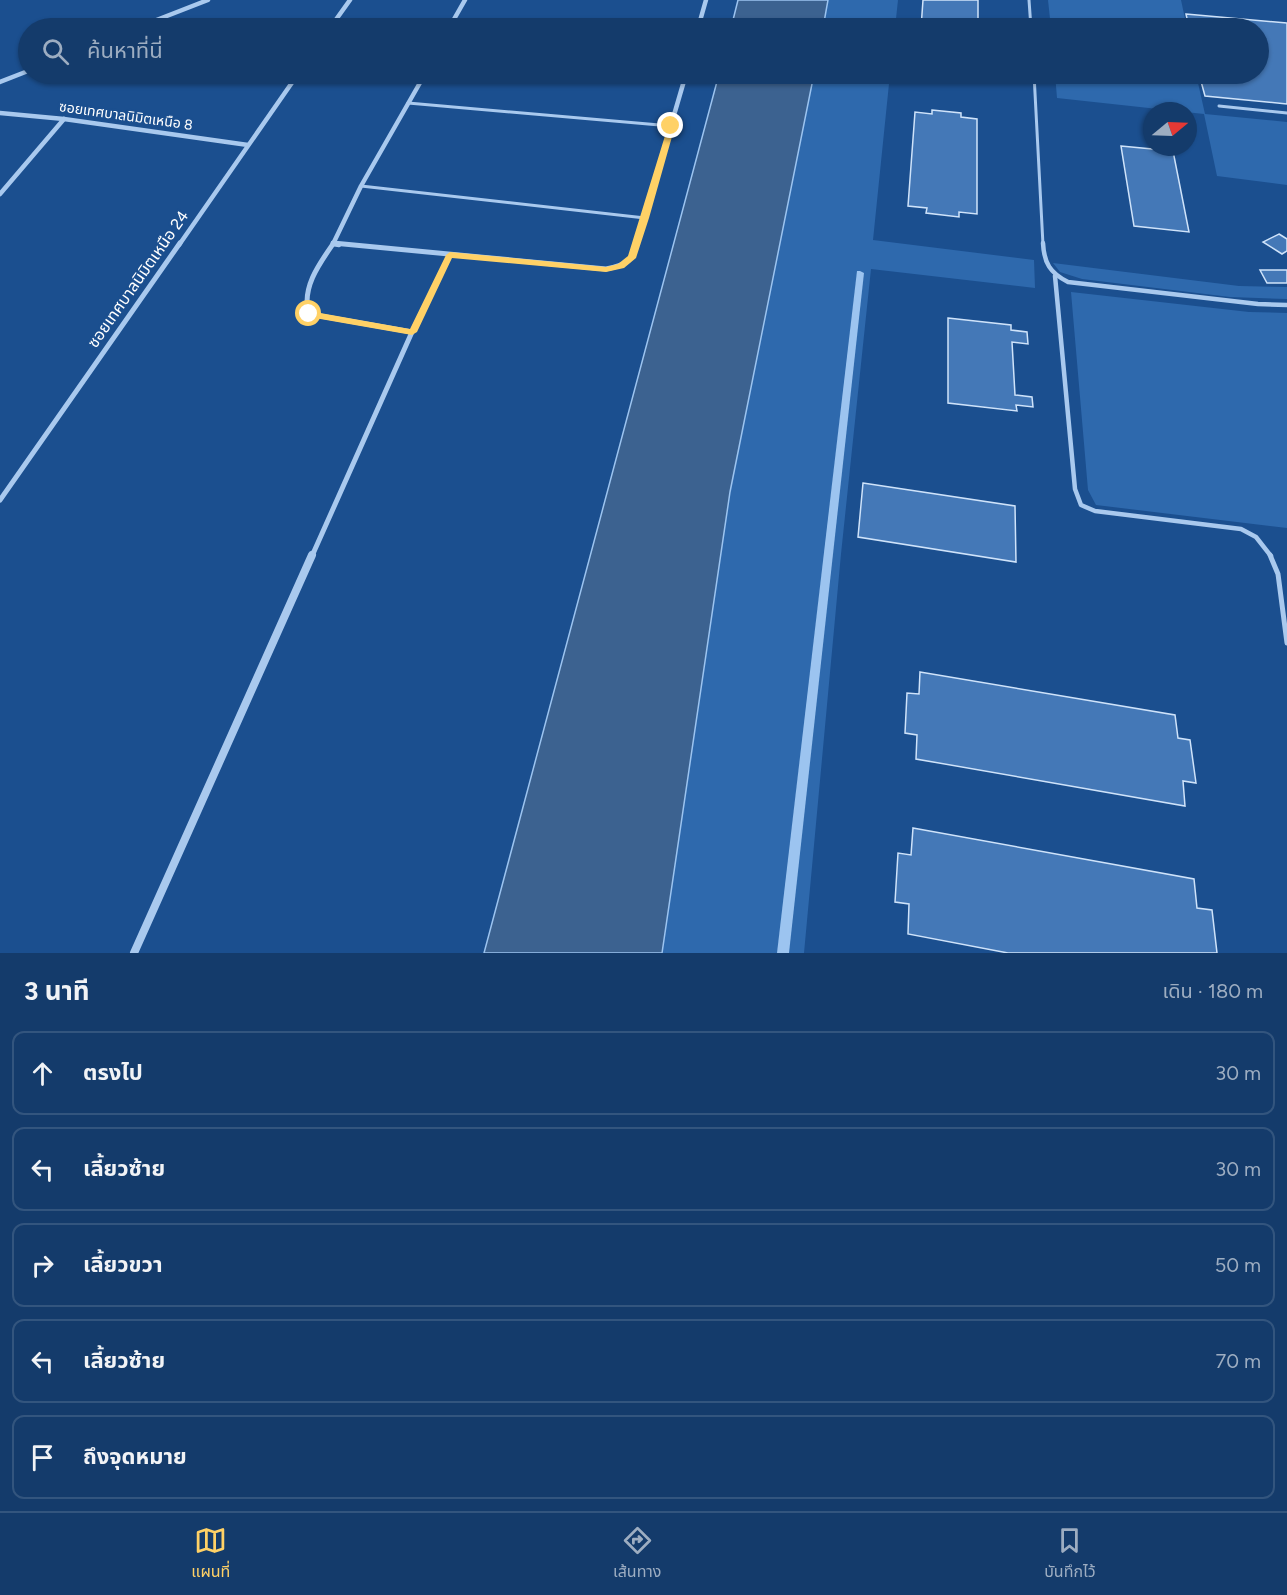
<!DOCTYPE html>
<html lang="th">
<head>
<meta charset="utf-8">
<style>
  :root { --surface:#143b6b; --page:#1d4271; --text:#f1f3f6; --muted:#9dadc1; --line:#33557e; --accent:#ffd166 }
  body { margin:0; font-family:Figtree,"Noto Sans Thai",sans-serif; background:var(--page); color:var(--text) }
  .compass { position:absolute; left:1143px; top:102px; width:54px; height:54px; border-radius:50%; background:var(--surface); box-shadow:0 2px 4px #0004; rotate:71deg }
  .stop { position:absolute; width:18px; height:18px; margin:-14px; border:4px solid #ffd166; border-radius:50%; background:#fff }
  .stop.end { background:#ffd166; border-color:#fff; box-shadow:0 2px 6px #0008 }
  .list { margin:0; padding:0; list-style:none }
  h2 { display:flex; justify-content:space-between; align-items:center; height:78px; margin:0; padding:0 24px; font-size:26px }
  h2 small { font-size:20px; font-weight:400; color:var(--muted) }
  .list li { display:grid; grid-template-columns:39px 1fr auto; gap:18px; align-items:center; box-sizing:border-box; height:84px; margin:0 12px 12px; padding:0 12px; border:2px solid var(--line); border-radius:12px }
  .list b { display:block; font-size:22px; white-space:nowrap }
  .list em { font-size:20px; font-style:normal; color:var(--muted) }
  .icon { flex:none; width:33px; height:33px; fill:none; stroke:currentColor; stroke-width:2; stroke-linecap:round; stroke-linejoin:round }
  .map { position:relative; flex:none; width:1287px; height:953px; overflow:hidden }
  .search { position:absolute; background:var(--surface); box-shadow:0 2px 4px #0004; left:18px; right:18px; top:18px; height:66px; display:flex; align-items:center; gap:15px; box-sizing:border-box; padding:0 21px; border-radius:33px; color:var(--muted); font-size:22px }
  .sheet { height:558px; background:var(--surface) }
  nav { display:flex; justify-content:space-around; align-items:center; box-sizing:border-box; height:84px; border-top:2px solid var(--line); background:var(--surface); font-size:16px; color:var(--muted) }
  nav a { display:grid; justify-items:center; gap:3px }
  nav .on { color:var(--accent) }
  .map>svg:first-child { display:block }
</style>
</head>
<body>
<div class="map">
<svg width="1287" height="953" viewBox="0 0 1287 953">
  <rect width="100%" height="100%" fill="#1b4f8f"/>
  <g fill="#2e69ad">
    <path d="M828 0H898L895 28H823Z"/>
    <path d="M1048 0H1181L1187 28H1051Z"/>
    <path d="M814 74H890L873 240 1034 260 1035 288 871 269 841 554 804 953H662L730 492Z"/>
    <path d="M1055 74H1196L1205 114 1287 122V185L1217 176 1204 114 1057 98Z"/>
    <path d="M1053 263 1239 286 1287 287V299L1230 297 1082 279 1060 272Z"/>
    <path d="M1071 292 1249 312 1287 313V528L1096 505 1088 490Z"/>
  </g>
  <g fill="#3c6290" stroke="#9cc4f0" stroke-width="1.5">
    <path d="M738 0H828L823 28H731Z"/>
    <path d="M719 74H814L730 492 662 953H484Z"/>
  </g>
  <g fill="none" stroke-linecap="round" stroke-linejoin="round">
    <path fill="#9cc4f0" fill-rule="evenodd" d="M857 271H860L864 273 789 953H777Z"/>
  </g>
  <g fill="#4478b7" stroke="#cfe3fa" stroke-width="1.5">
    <path d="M923 0H978V28H921Z"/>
    <path d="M1186 14 1287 23V104L1205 96 1199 74H1258V28H1189Z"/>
    <path d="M932 110 961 113V117L977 119V214L959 212V217L926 213 927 208 908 206 915 112 932 114Z"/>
    <path d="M1121 146 1173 151 1189 232 1134 226Z"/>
    <path d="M1279 234 1287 239V251L1282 254 1263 242Z"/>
    <path d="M1260 270H1287V283H1267Z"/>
    <path d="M948 318 1011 325V330L1027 332 1028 344 1012 342 1015 395 1032 397 1033 407 1016 405 1017 411 948 403Z"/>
    <path d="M863 483 1015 506 1016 562 858 537Z"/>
    <path d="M920 672 1175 715 1178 738 1190 740 1196 783 1183 781 1185 806 916 759 917 735 905 733 907 693 919 694Z"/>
    <path d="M913 828 1194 879 1197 908 1212 910 1217 953H1008L908 934 909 904 895 902 898 853 911 855Z"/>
  </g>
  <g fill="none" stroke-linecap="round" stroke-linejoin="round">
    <g stroke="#a9c9ee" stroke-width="3">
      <path d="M1029 0 1031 28"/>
      <path d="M1034 74 1043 245"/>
      <path d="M408 103 671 126"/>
      <path d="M1219 106 1287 113"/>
      <path d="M361 186 645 218"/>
    </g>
    <g stroke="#a9c9ee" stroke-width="4.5">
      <path d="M1043 243C1044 263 1050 273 1068 282L1258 304 1287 305"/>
      <path d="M1055 276 1075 489 1081 505 1095 511 1241 529 1256 537 1271 556"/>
    </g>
    <path stroke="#a9c9ee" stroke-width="5" d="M1270 555 1278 574 1287 643"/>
    <g stroke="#a9c9ee" stroke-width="4.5">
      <path d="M136 28 208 0"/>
      <path d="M330 28 350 0"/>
      <path d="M449 28 465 0"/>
      <path d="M698 28 706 0"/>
      <path d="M0 82 28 71"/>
      <path d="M0 113 64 119 248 145"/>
      <path d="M0 194 64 119"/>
      <path d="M179 245 298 74"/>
      <path d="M339 245 333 244 361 186 425 74"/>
      <path d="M636 245 686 74"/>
    </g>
    <g stroke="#a9c9ee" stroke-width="5">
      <path d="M333 243 606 269C626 265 631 263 637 243"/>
      <path d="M333 244C319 264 301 289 309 314L412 332"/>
      <path d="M0 500 180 243"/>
      <path d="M312 556 412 332 450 255"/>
    </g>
    <path stroke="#a9c9ee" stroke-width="8" d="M134 953 312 555"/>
  </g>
  <path fill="#ffd166" d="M671 123 675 126 649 218 636 258 624 268 606 272 452 258 417 332 412 335 309 317 305 314 309 311 410 329 446 255 450 252 606 267 618 264 628 256 668 126Z"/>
  <g text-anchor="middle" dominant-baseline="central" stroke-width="4.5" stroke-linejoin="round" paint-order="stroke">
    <g font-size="14" fill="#fff" stroke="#1b4f8f">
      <text transform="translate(126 116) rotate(8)">ซอยเทศบาลนิมิตเหนือ 8</text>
    </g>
    <g font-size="16" fill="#fff" stroke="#1b4f8f">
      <text transform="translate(138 279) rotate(-55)">ซอยเทศบาลนิมิตเหนือ 24</text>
    </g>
  </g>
</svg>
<svg class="compass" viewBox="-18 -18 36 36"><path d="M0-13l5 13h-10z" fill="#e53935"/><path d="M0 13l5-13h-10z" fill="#9dadc1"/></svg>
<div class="stop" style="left:309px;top:314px"></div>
<div class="stop end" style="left:671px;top:126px"></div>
<div class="search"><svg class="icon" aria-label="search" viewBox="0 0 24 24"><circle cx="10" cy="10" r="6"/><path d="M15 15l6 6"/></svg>ค้นหาที่นี่</div>
</div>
<section class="sheet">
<h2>3 นาที<small>เดิน · 180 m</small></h2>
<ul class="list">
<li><svg class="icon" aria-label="ahead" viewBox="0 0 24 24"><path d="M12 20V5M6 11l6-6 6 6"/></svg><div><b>ตรงไป</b></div><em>30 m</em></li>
<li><svg class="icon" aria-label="left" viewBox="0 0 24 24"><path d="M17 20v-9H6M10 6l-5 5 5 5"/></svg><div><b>เลี้ยวซ้าย</b></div><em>30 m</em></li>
<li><svg class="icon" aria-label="right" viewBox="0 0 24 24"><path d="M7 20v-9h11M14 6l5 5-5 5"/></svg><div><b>เลี้ยวขวา</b></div><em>50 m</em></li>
<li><svg class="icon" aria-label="left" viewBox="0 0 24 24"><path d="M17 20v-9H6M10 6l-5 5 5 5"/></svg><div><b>เลี้ยวซ้าย</b></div><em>70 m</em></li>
<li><svg class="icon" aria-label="arrive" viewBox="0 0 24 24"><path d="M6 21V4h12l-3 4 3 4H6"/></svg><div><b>ถึงจุดหมาย</b></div></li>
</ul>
</section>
<nav>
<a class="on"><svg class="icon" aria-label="map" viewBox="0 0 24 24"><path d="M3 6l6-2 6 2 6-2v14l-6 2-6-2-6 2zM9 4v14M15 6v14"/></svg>แผนที่</a>
<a><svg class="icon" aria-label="directions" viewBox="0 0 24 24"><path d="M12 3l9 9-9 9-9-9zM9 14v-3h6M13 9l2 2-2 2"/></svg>เส้นทาง</a>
<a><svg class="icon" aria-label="saved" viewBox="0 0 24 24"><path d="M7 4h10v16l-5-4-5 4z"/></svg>บันทึกไว้</a>
</nav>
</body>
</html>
